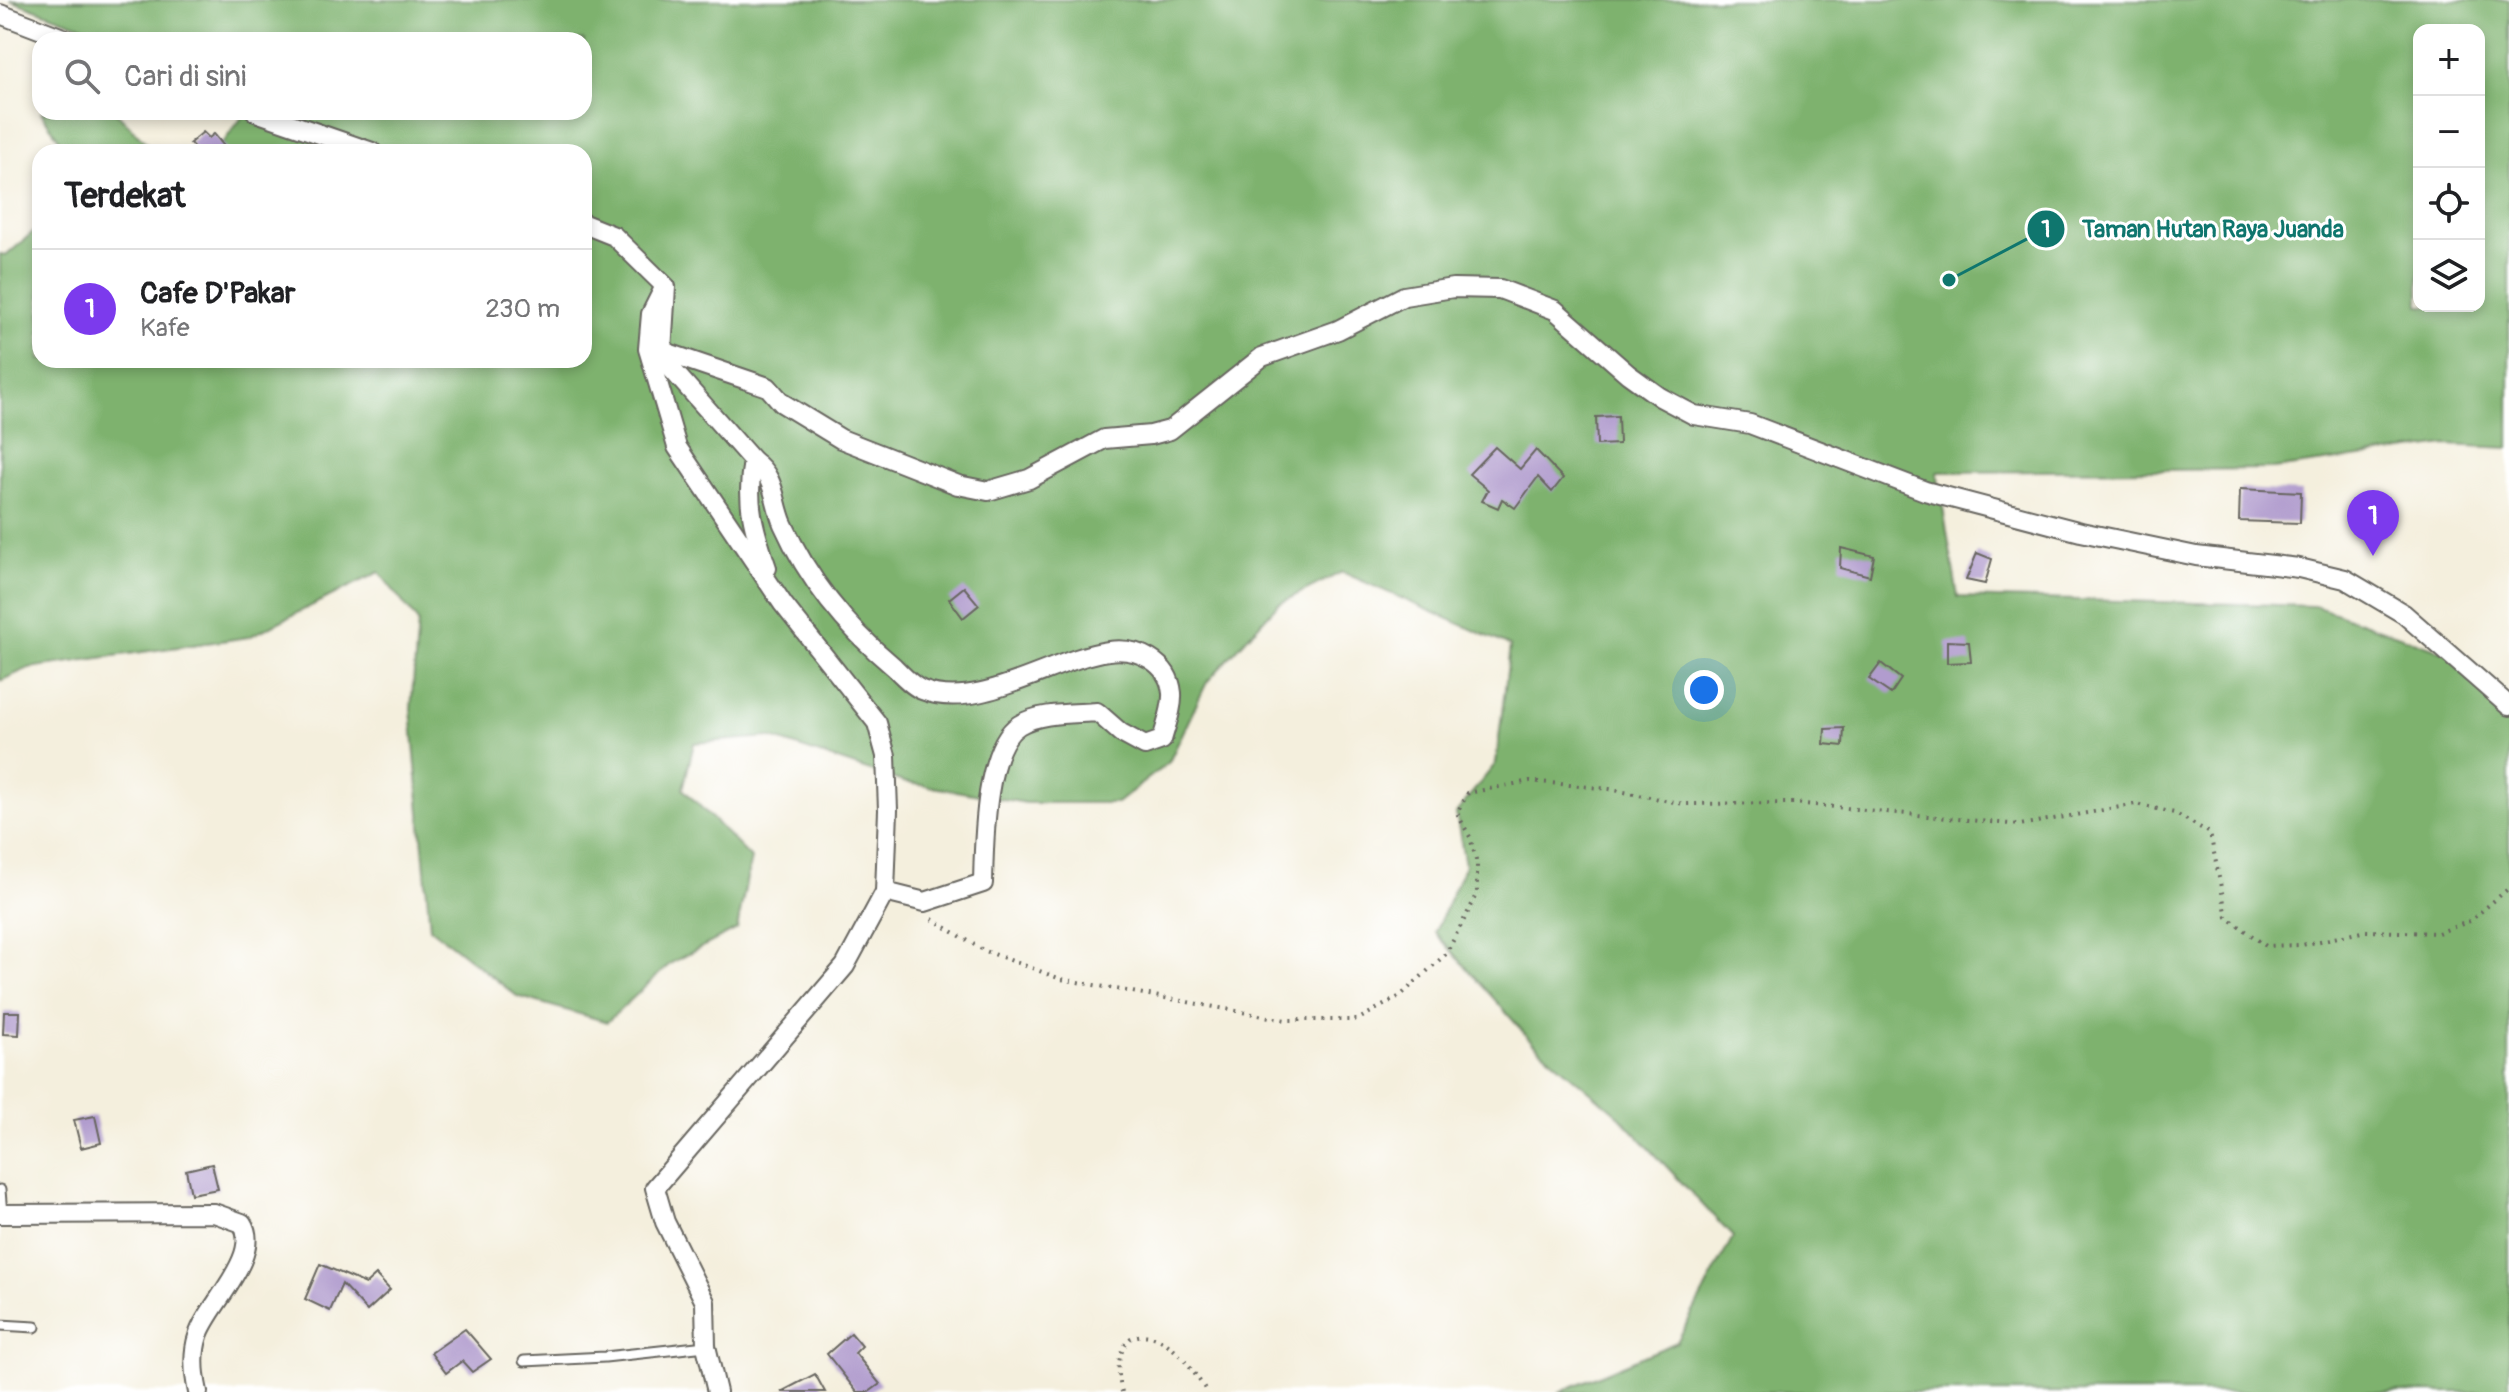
<!DOCTYPE html>
<html lang="id">
<head>
<meta charset="utf-8">
<style>
  :root { --surface:#fff; --page:#f6f6f6; --text:#202124; --muted:#757577; --line:#e0e0e0; --accent:#7c3aed }
  body { margin:0; font-family:Pangolin,sans-serif; background:var(--page); color:var(--text) }
  .controls { position:absolute; right:24px; top:24px; display:grid; overflow:hidden; border-radius:16px; box-shadow:0 4px 12px #0003 }
  .controls button { width:72px; height:72px; display:grid; place-items:center; padding:0; border:0; border-bottom:2px solid var(--line); background:var(--surface); color:var(--text); font:40px sans-serif }
  .you { position:absolute; left:1704px; top:690px; width:28px; height:28px; margin:-20px; border:6px solid #fff; border-radius:50%; background:#1a73e8; box-shadow:0 0 0 12px #1a73e833 }
  .badge { display:grid; place-items:center; width:52px; height:52px; border-radius:50%; background:var(--accent); color:#fff; font-size:26px; font-weight:700 }
  .pin { position:absolute; translate:-50% -66px; filter:drop-shadow(0 2px 4px #0008) }
  .pin::after { content:''; position:absolute; top:42px; width:28px; height:24px; background:inherit; clip-path:polygon(0 0,100% 0,50% 100%) }
  .list { margin:0; padding:0; list-style:none }
  h2 { display:flex; justify-content:space-between; align-items:center; height:104px; margin:0; padding:0 32px; font-size:34px }
  h2 small { font-size:26px; font-weight:400; color:var(--muted) }
  .list li { display:grid; grid-template-columns:52px 1fr auto; gap:24px; align-items:center; box-sizing:border-box; height:120px; padding:0 32px; border-top:2px solid var(--line) }
  .list b { display:block; font-size:30px; white-space:nowrap }
  .list p { margin:0; font-size:26px; white-space:nowrap; color:var(--muted) }
  .list em { font-size:26px; font-style:normal; color:var(--muted) }
  .icon { flex:none; width:44px; height:44px; fill:none; stroke:currentColor; stroke-width:2; stroke-linecap:round; stroke-linejoin:round }
  .map { position:relative; flex:none; width:2509px; height:1392px; overflow:hidden }
  .search { position:absolute; background:var(--surface); box-shadow:0 4px 12px #0003; left:32px; top:32px; width:560px; height:88px; display:flex; align-items:center; gap:20px; box-sizing:border-box; padding:0 28px; border-radius:24px; color:var(--muted); font-size:30px }
  .panel { position:absolute; background:var(--surface); box-shadow:0 4px 12px #0003; left:32px; top:144px; width:560px; height:224px; border-radius:24px }
  .map>svg:first-child { display:block }
</style>
</head>
<body>
<div class="map">
<svg width="2509" height="1392" viewBox="0 0 2509 1392">
  <rect width="100%" height="100%" fill="#fff"/>
  <filter id="ink" filterUnits="userSpaceOnUse"><feTurbulence type="fractalNoise" baseFrequency=".0125" numOctaves="2"/><feDisplacementMap in="SourceGraphic" scale="16" xChannelSelector="R" yChannelSelector="G"/><feConvolveMatrix kernelMatrix="1 2 1 2 8 2 1 2 1" color-interpolation-filters="sRGB"/></filter>
  <filter id="wash" filterUnits="userSpaceOnUse"><feTurbulence type="fractalNoise" baseFrequency=".006" numOctaves="4" result="noise"/><feDisplacementMap in="SourceGraphic" scale="32" xChannelSelector="R" yChannelSelector="G"/><feGaussianBlur stdDeviation="1.8" result="paint"/><feColorMatrix in="noise" values="0 0 0 0 0 0 0 0 0 0 0 0 0 0 0 0 0 1.4 0 .05"/><feComposite in="paint" operator="in"/></filter>
  <g filter="url(#wash)">
    <rect width="100%" height="100%" fill="#f4efdd"/>
    <g fill="#7eb26e" stroke="#4d6745" stroke-width="2" fill-rule="evenodd">
      <path d="M10 0H2509V448L2446 445 2274 469 1937 472 1958 597 2315 606 2453 655 2509 700V1392H1559L1677 1342 1733 1237 1619 1116 1533 1043 1435 932 1465 865 1456 813 1496 763 1510 646 1342 572 1278 604 1207 682 1169 762 1117 803H1026L903 782 769 737 694 743 683 789 751 858 737 929 671 963 607 1022 517 996 430 928 411 709 418 622 379 572 249 637 29 668 0 681V254L7 255 40 226V360H584V152H216L246 112H584V40H121ZM2419 30H2479V306H2419Z"/>
      <path d="M41 112H116L155 152H63L64 147Z"/>
    </g>
    <g id="blocks">
      <g fill="#b19cce">
        <path d="M203 132 209 138 214 134 229 152H193L196 150 190 143Z"/>
        <path d="M1618 416 1619 444 1597 445 1596 417Z"/>
        <path d="M1495 447 1520 469 1536 450 1563 478 1552 492 1538 477 1515 508 1502 499 1498 508 1482 501 1488 490 1469 474Z"/>
        <path d="M2240 489 2301 492 2300 523 2239 521Z"/>
        <path d="M1841 548 1874 556 1870 576 1840 568Z"/>
        <path d="M1977 553 1992 559 1985 584 1966 580Z"/>
        <path d="M964 587 979 605 963 618 949 599Z"/>
        <path d="M1947 641 1969 642 1971 662 1947 663Z"/>
        <path d="M1881 663 1901 679 1891 694 1869 679Z"/>
        <path d="M1844 728 1843 746 1824 744 1825 729Z"/>
        <path d="M4 1012H20L19 1035 3 1034Z"/>
        <path d="M95 1116 101 1143 81 1148 74 1120Z"/>
        <path d="M212 1164 218 1189 191 1194 186 1170Z"/>
        <path d="M320 1264 366 1284 376 1275 390 1290 367 1311 342 1284 330 1311 305 1299Z"/>
        <path d="M465 1329 491 1359 472 1372 462 1361 446 1373 431 1353Z"/>
        <path d="M851 1333 862 1346 855 1353 880 1384 869 1392H857L827 1354Z"/>
        <path d="M815 1374 825 1392H781Z"/>
      </g>
    </g>
  </g>
  <g filter="url(#ink)">
    <use href="#blocks" fill-opacity="0" stroke="#686660" stroke-width="2"/>
    <g fill="none" stroke-linecap="round" stroke-linejoin="round">
      <g stroke="#686660" stroke-width="13">
        <g id="service">
          <path d="M0 1190 2 1214"/>
          <path d="M0 1325 35 1327"/>
          <path d="M524 1361 605 1357 706 1346"/>
        </g>
      </g>
      <g stroke="#686660" stroke-width="22">
        <g id="minor">
          <path d="M0 14 68 40"/>
          <path d="M256 112 372 152"/>
          <path d="M584 224 614 236 666 287 662 351 768 387 782 403 841 439 958 485 988 491 1029 479 1104 439 1151 435 1170 430 1262 357 1338 330 1404 296 1453 288 1500 289 1555 310 1628 374 1660 397 1694 415 1750 424 1925 491 2081 532 2196 556 2299 568 2345 579 2404 614 2509 706"/>
          <path d="M662 292 651 314 648 349 677 447 783 604 877 723 886 756 888 810 885 892 845 966 655 1188 665 1222 705 1302 706 1346 717 1392"/>
          <path d="M662 351 668 365 753 461C745 501 754 530 767 568"/>
          <path d="M753 461C776 477 773 500 783 524 809 582 846 627 894 667 902 675 912 686 922 690 979 713 1053 658 1109 651 1137 647 1169 662 1172 693 1173 708 1166 725 1162 740L1145 746 1121 733 1097 712C1073 714 1040 712 1019 725 984 747 984 845 983 883L925 902 885 892"/>
          <path d="M0 1214 214 1213 242 1223C263 1256 206 1307 198 1336 192 1354 194 1374 198 1392"/>
        </g>
      </g>
      <g stroke="#686660" stroke-width="4" stroke-dasharray="2 6" stroke-linecap="butt">
        <path d="M932 919 983 950 1061 979 1286 1020H1357L1400 996 1446 954 1477 895V863L1470 837 1457 813 1468 793 1530 781 1609 789 1684 804 1794 803 2020 825 2137 804 2174 813 2210 833 2227 917 2266 946 2302 945 2366 931 2438 933 2470 921 2509 888"/>
        <path d="M1122 1392C1117 1372 1116 1353 1131 1338 1163 1324 1192 1369 1207 1392"/>
      </g>
      <use href="#service" stroke="#fff" stroke-width="9"/>
      <use href="#minor" stroke="#fff" stroke-width="18"/>
    </g>
  </g>
  <path fill="none" stroke="#0f766e" stroke-width="3" d="M1949 280L2046 229"/>
  <g fill="#0f766e" stroke="#fff" stroke-width="3">
    <circle cx="1949" cy="280" r="8"/>
    <circle cx="2046" cy="229" r="20"/>
  </g>
  <g font-size="24" text-anchor="middle" font-weight="bold" fill="#fff">
    <text x="2046" y="237">1</text>
  </g>
  <g font-size="24" text-anchor="middle" font-weight="bold" fill="#0f766e" stroke="#fff" stroke-width="6" stroke-linejoin="round" paint-order="stroke">
    <text x="2213" y="237">Taman Hutan Raya Juanda</text>
  </g>
</svg>
<div class="controls">
<button>+</button>
<button>−</button>
<button><svg class="icon" aria-label="locate" viewBox="0 0 24 24"><circle cx="12" cy="12" r="6"/><path d="M12 2v4M12 18v4M2 12h4M18 12h4"/></svg></button>
<button><svg class="icon" aria-label="layers" viewBox="0 0 24 24"><path d="M12 4l9 5-9 5-9-5zM3 14l9 5 9-5"/></svg></button>
</div>
<div class="you"></div>
<div class="pin badge" style="left:2373px;top:556px">1</div>
<div class="search"><svg class="icon" aria-label="search" viewBox="0 0 24 24"><circle cx="10" cy="10" r="6"/><path d="M15 15l6 6"/></svg>Cari di sini</div>
<section class="panel">
<h2>Terdekat<small></small></h2>
<ul class="list">
<li><span class="badge">1</span><div><b>Cafe D'Pakar</b><p>Kafe</p></div><em>230 m</em></li>
</ul>
</section>
</div>
</body>
</html>
